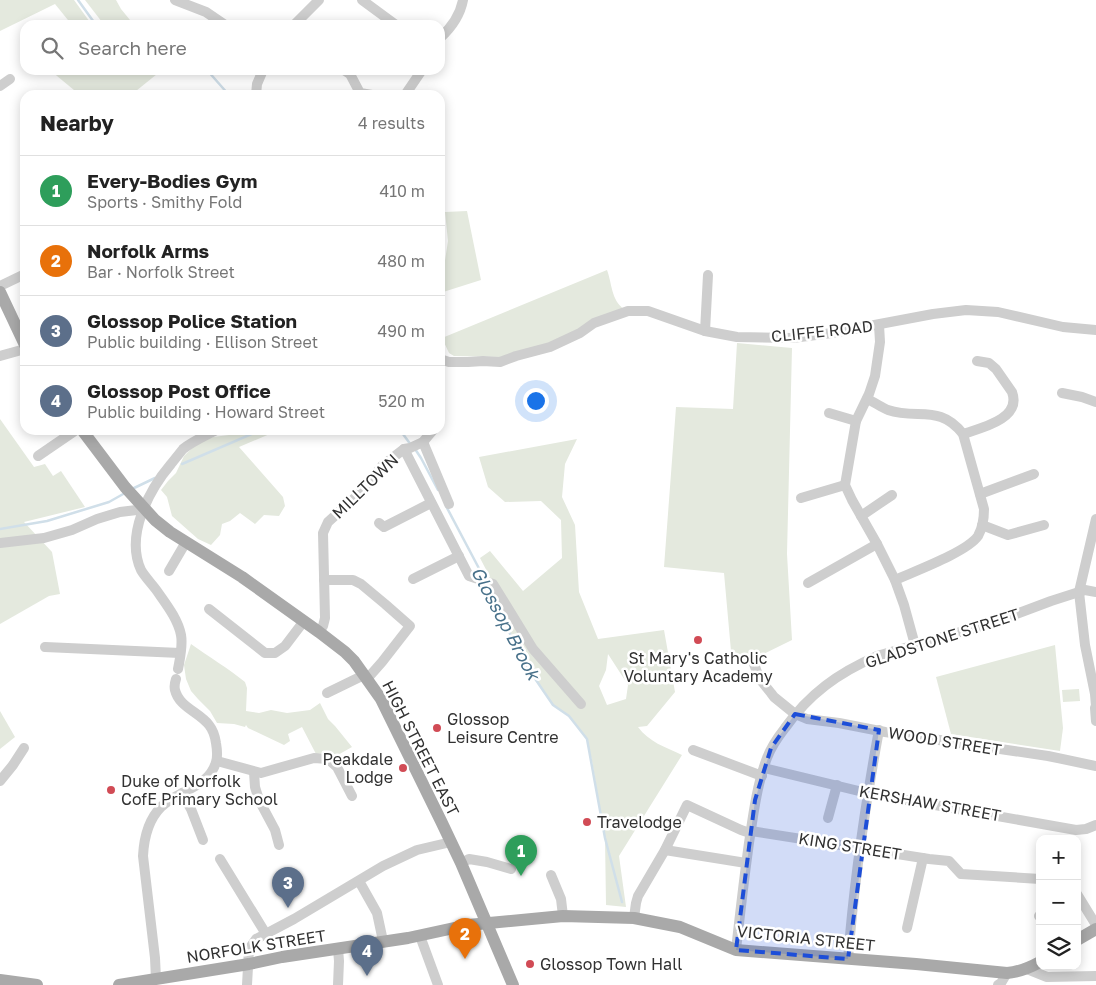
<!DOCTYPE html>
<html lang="en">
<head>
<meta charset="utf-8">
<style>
  :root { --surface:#fff; --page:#f2f2f2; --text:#222; --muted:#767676; --line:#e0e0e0; --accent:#d14b55 }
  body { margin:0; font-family:"Golos Text",sans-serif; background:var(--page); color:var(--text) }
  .controls { position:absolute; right:15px; bottom:15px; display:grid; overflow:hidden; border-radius:10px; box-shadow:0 2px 12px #0003 }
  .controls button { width:45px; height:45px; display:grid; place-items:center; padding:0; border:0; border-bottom:1px solid var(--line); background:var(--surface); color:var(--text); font:25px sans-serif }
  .you { position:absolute; left:535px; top:400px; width:18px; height:18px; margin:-12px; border:4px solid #fff; border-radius:50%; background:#1a73e8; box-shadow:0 0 0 8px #1a73e833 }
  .badge { display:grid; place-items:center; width:32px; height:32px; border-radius:50%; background:var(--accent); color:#fff; font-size:16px; font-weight:700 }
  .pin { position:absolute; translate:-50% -41px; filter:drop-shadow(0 1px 2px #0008) }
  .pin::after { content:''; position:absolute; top:26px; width:18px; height:15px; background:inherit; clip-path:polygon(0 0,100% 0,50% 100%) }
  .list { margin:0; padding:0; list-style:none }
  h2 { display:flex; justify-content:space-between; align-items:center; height:65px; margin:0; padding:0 20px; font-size:21px }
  h2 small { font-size:16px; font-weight:400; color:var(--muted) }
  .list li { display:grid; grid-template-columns:32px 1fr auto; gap:15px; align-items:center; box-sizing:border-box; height:70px; padding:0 20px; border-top:1px solid var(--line) }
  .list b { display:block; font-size:19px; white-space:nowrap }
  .list p { margin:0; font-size:16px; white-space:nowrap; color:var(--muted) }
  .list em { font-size:16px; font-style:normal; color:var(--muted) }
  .icon { flex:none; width:28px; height:28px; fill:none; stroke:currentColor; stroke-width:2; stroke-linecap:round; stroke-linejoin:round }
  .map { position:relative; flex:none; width:1096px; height:985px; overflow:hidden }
  .search { position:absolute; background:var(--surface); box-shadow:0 2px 12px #0003; left:20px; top:20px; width:425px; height:55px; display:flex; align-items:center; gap:12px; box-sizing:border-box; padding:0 18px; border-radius:15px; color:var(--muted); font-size:19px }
  .panel { position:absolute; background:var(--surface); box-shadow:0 2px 12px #0003; left:20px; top:90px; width:425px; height:345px; border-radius:15px }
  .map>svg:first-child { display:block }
</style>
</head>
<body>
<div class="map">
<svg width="1096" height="985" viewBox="0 0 1096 985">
  <rect width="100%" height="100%" fill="#fff"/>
  <g fill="#e4e9de" fill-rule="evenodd">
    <path d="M0 0H74L92 25H72L55 4 0 31Z"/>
    <path d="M85 0H116L121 9 130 20 109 24 102 22Z"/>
    <path d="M51 70H162L131 95H80L51 71Z"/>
    <path d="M467 211 481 280 440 293 448 241 445 212Z"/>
    <path d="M607 270C612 283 611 300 624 309L559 340 501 357 454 356 449 353 442 338Z"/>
    <path d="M737 343 792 348 787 554 792 640 739 666 731 651 724 573 664 567 676 407 733 409Z"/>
    <path d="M0 419 34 467 45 464 53 476 61 471 85 507 24 522 52 552 60 594 49 596 0 624Z"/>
    <path d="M233 430H279L239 447 283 497 285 506 279 516 264 515 255 524 240 513 230 521 222 524 220 535 211 545 198 539 172 516 167 497 161 490 168 481 176 473 184 456 197 443 213 437 229 435Z"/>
    <path d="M577 439 565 464 562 497 575 525 579 592 598 639 664 630 675 692 647 726 638 727C649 742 665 747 682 755L619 856 626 907 606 905 605 838 592 761 587 739 569 716 553 705 523 661 505 623 506 608 480 558 490 551 523 591 562 558 561 520 541 501 505 502 488 487 479 457ZM608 654 628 685 626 699 607 705 599 686 606 670Z"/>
    <path d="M191 644C209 657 228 668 245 682L247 688 246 711 259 713 271 710 287 713 310 710 320 703 328 719 335 726 352 747 336 756 324 753 316 754 302 727 288 734 290 741 284 745 248 728 246 725 245 727 234 724 217 723 210 711 198 699 191 691 186 679 184 665Z"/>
    <path d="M1055 645 1063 728 1060 751 951 734 936 677Z"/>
    <path d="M1079 689 1080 701 1063 702 1062 690Z"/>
    <path d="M0 711 15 737 0 749Z"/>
  </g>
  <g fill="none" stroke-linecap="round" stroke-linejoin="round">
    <g stroke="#d0dfe9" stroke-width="2.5">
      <path d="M78 0 96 25"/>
      <path d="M207 70 229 95"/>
      <path d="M400 430 411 445"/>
      <path d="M415 449 421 458 438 490"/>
      <path d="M182 464 261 430"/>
      <path d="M132 489 155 478"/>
      <path d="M446 506 483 576"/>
      <path d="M0 529 47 521 109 502 125 493"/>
      <path d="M487 586 523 661 553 705 569 716 587 739 605 838 622 902"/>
    </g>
    <g stroke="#cecece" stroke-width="10">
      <path d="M175 0 206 12 225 25"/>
      <path d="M362 0 396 25"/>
      <path d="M294 25 319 0"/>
      <path d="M440 38C452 27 460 16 463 0"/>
      <path d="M344 70 350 74 360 93 372 95"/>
      <path d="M0 86 10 79"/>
      <path d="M256 95 257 84 263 70"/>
      <path d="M405 95 422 70"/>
      <path d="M0 286 25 274"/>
      <path d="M879 325 880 342 875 376 869 394 856 421 845 485 852 500 877 544 895 580 904 605 915 645"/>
      <path d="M705 331 708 275"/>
      <path d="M0 356 25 349"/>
      <path d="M440 359 449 362H468L483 361 500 362 516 356 550 347 580 333 594 323 628 311H648L705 331 737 337 792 338 832 333 933 314 966 310 998 312 1063 327 1096 330"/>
      <path d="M1062 393 1082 397 1096 402"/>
      <path d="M867 399C874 402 881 407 888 410 918 420 940 404 963 434L984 509C984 518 982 529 978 536 967 552 915 571 895 580"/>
      <path d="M829 413 856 421"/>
      <path d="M963 434C981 428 1022 419 1012 392L996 369 989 363 977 361"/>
      <path d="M423 442 449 504"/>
      <path d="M404 449 469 576 493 584 533 649 581 704"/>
      <path d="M38 456 76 430"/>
      <path d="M980 494 1034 474"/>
      <path d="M801 498 845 485"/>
      <path d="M861 516 892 495"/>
      <path d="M379 523 384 527 431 503"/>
      <path d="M982 525 1008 535 1044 525"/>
      <path d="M0 543 44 538 72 530 97 519 120 512 145 509"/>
      <path d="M169 571 186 542"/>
      <path d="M413 579 459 556"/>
      <path d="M324 580H353L361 584 385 604 410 626 382 662 367 679"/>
      <path d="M808 583 877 544"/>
      <path d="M209 609 265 653H275L285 646 304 621"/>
      <path d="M319 632 323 626 325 618 323 533 328 522 359 494 382 466 404 449 410 448 423 442 433 430"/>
      <path d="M45 647 180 653"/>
      <path d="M753 661 759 678 771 693 774 697 795 714 807 719 839 723 885 732 1048 756 1096 766"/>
      <path d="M178 669C180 658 183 646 181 635 178 619 166 604 157 591 152 584 145 577 141 570 125 535 149 490 171 464 175 459 179 454 183 449 193 441 205 436 216 430"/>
      <path d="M327 693 364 675"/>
      <path d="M1096 706 1095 694 1085 645 1079 592 1096 519"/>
      <path d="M1096 706 1095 708 1096 721"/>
      <path d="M693 750 762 776"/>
      <path d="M217 761 261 773 314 758 328 759 337 767 352 796"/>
      <path d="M764 768 867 793 1076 830 1086 829 1096 825"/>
      <path d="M254 772 255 787 259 800 275 830 279 845"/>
      <path d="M0 781 13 765 24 748"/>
      <path d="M182 793 191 809 203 840"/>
      <path d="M828 818 837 785"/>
      <path d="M751 831 929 859 949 861 961 874 1040 879"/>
      <path d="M665 850 746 863"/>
      <path d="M220 859 266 934"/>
      <path d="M461 863 469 859 487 862 511 869"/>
      <path d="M551 875 561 899 563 916"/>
      <path d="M359 881 377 913 383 941"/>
      <path d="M1077 894 1096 925"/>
      <path d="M1039 916 1040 915"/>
      <path d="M634 918 636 903 638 896 665 850 687 805 741 830 750 833"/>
      <path d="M907 928 923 858"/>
      <path d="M420 936 438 985"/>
      <path d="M736 950C740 914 744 879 749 843 753 816 757 784 767 758 771 747 778 737 785 728 809 694 838 673 877 656L995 622 1051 601 1079 592 1085 590 1096 592"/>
      <path d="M848 959C854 882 865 806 879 730"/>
      <path d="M1027 969 1047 977 1096 976"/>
      <path d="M156 979 155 958 143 856C144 837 148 820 161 807 178 790 209 788 216 762 218 756 217 749 216 743 215 736 213 730 209 725 199 712 179 707 175 690 174 686 175 682 176 679"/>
      <path d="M247 985 249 949 256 939 294 919 383 866 417 850 451 842"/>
      <path d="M338 985 339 961 338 949"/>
      <path d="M998 985 1001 983 1007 973"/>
    </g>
    <g stroke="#a9a9a9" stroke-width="12">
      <path d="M0 292 25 345"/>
      <path d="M82 430 125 487 155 520 170 532 242 577 319 632 345 652 354 661 381 699 441 821 461 863 513 985"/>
      <path d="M1077 940 1096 929"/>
      <path d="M0 980 37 985"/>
      <path d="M119 985 249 964 282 957 408 938 468 925 563 916 634 918 680 927 736 950 916 964 1007 973C1020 972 1029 968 1040 962"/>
    </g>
  </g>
  <path fill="#1d4ed8" fill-opacity="0.2" stroke="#1d4ed8" stroke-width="4" stroke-dasharray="10 6" stroke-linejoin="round" d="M795 714 879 730 848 959 736 950 755 800 771 748Z"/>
  <g fill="#d14b55" stroke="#fff" stroke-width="2">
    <circle cx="698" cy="640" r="5"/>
    <circle cx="437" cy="728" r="5"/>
    <circle cx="403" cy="768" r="5"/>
    <circle cx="111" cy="790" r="5"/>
    <circle cx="587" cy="822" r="5"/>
    <circle cx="530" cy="964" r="5"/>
  </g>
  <g text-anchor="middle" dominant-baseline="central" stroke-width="5" stroke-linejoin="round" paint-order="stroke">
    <g font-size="16" fill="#313131" stroke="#fff">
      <text transform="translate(822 331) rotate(-6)">CLIFFE ROAD</text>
      <text transform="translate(365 486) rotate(-44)">MILLTOWN</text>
      <text transform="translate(942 638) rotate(-18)">GLADSTONE STREET</text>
      <text transform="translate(945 741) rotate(9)">WOOD STREET</text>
      <text transform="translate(421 748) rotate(63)">HIGH STREET EAST</text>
      <text transform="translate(930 803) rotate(10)">KERSHAW STREET</text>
      <text transform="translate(850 846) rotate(9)">KING STREET</text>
      <text transform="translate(806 938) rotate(6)">VICTORIA STREET</text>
      <text transform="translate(256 946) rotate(-9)">NORFOLK STREET</text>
    </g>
    <g font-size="16" fill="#313131" stroke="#fff" text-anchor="start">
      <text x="698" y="658" text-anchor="middle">St Mary's Catholic<tspan x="698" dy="18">Voluntary Academy</tspan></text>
      <text x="447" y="719">Glossop<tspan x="447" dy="18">Leisure Centre</tspan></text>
      <text x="393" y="759" text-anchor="end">Peakdale<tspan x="393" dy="18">Lodge</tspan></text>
      <text x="121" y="781">Duke of Norfolk<tspan x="121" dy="18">CofE Primary School</tspan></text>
      <text x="597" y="822">Travelodge</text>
      <text x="540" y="964">Glossop Town Hall</text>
    </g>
    <g font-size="18" font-style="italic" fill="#48718a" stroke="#fff">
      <text transform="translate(506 623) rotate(62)">Glossop Brook</text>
    </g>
  </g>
</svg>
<div class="controls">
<button>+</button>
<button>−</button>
<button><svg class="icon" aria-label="layers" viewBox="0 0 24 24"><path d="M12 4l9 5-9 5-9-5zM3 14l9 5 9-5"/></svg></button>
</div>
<div class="you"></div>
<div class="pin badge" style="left:521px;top:876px;background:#2e9e5b">1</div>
<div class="pin badge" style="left:465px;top:959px;background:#e8710a">2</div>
<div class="pin badge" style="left:288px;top:908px;background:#5c6f8a">3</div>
<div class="pin badge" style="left:367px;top:976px;background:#5c6f8a">4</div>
<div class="search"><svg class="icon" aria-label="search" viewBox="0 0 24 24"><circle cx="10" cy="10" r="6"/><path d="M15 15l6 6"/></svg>Search here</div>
<section class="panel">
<h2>Nearby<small>4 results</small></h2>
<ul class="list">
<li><span class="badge" style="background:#2e9e5b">1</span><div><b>Every-Bodies Gym</b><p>Sports · Smithy Fold</p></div><em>410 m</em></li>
<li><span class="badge" style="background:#e8710a">2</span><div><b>Norfolk Arms</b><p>Bar · Norfolk Street</p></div><em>480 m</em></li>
<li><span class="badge" style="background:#5c6f8a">3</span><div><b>Glossop Police Station</b><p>Public building · Ellison Street</p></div><em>490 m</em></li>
<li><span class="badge" style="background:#5c6f8a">4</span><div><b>Glossop Post Office</b><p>Public building · Howard Street</p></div><em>520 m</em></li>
</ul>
</section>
</div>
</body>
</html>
